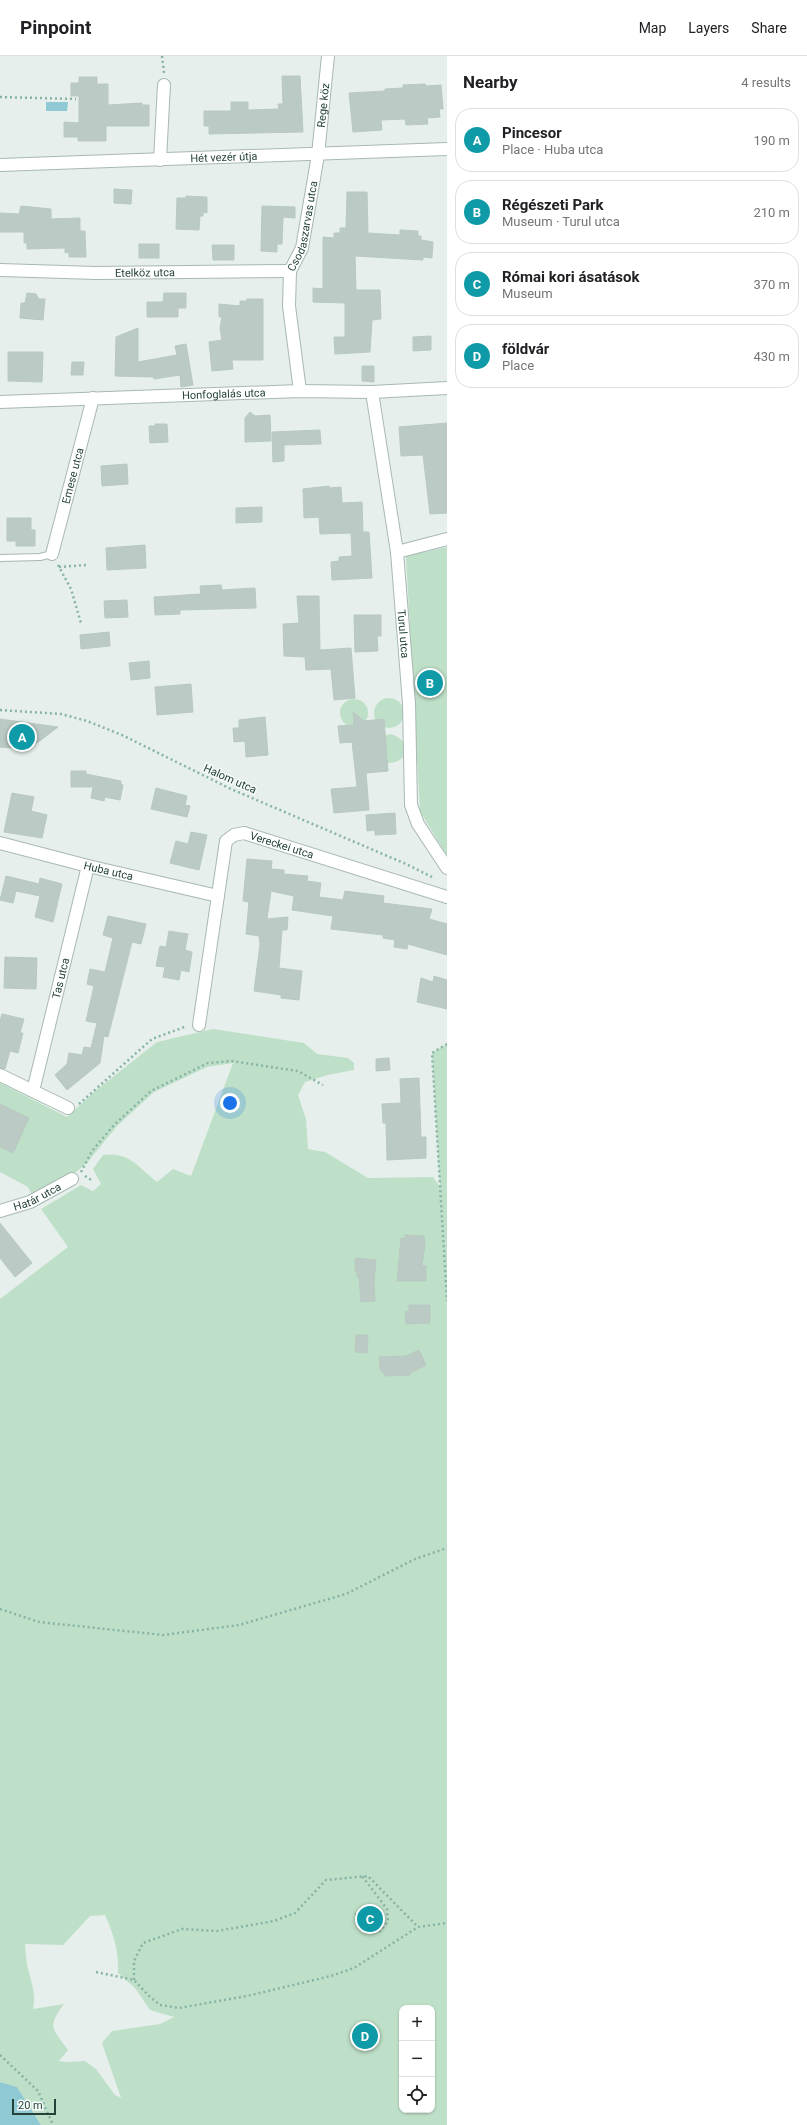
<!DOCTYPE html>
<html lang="en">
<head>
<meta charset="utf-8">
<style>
  :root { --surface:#fff; --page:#f2f2f2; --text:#202124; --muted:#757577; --line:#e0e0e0; --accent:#7f4e3f }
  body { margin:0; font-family:Roboto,sans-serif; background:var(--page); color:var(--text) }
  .controls { position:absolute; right:12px; bottom:12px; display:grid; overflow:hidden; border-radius:8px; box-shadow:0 1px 3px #0004 }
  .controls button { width:36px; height:36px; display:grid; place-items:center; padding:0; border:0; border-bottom:1px solid var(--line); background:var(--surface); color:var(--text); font:20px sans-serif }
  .scale { position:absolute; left:12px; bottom:10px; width:44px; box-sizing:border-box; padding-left:4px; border:2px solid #24423a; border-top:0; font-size:11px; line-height:14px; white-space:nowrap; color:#24423a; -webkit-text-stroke:3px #f7fbf9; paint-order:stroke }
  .you { position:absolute; left:230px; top:1047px; width:14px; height:14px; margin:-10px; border:3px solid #fff; border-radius:50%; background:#1a73e8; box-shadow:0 0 0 6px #1a73e833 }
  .badge { display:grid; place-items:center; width:26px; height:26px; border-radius:50%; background:var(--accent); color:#fff; font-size:13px; font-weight:700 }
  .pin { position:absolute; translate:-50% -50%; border:2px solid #fff; box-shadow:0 1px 4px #0006 }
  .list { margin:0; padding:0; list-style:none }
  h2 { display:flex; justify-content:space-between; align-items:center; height:52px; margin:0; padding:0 16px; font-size:17px }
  h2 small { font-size:13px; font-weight:400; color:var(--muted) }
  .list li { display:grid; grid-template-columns:26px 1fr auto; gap:12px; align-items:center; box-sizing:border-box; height:64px; margin:0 8px 8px; padding:0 8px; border:1px solid var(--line); border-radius:16px }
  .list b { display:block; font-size:15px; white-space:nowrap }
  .list p { margin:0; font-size:13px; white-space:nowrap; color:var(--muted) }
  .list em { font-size:13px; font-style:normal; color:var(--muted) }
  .icon { flex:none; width:22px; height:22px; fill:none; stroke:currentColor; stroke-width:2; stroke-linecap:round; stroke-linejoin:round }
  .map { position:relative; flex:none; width:447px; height:2069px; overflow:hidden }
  header { display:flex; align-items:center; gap:24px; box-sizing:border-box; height:56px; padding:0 20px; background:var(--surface); border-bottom:1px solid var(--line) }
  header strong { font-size:19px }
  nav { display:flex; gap:22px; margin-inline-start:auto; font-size:14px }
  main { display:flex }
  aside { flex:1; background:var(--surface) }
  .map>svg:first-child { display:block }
</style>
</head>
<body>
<header>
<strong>Pinpoint</strong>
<nav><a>Map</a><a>Layers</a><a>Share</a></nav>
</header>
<main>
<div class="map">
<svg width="447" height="2069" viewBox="0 0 447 2069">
  <rect width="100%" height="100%" fill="#e6efeb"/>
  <g fill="#bfe0c8" fill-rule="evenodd">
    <path d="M447 491V800L420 755 406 500Z"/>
    <circle cx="389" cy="657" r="15"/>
    <circle cx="354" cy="657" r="14"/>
    <path d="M391 678C413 685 409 708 386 707L383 680Z"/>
    <path d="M213 973 304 987 317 998 348 1002 354 1007V1014L328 1019 305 1026 298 1039 306 1063 308 1093 325 1096 368 1122 433 1121 440 1131 432 997 447 988V2069H41L17 2031 0 2026V1243L68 1191 41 1153 81 1129 93 1135 101 1128 93 1113 103 1099C129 1095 138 1111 157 1126L173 1113 191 1120 233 1007 207 1011 154 1036 117 1070 87 1107 65 1125 33 1141 28 1131 0 1116V1027L67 1061 95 1035 157 986ZM105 1859C114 1879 119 1896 118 1917L135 1932 150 1954 174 1961 160 1968 112 1975 102 1987 121 2042 115 2039 96 2013 85 2005 67 2006 59 2005 68 1994C52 1972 47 1971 64 1948L33 1953C36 1939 32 1929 29 1916 26 1907 26 1897 25 1888L63 1889 90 1860ZM402 1952H432V2054H402Z"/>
  </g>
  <g fill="#8ec9d4">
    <path d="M46 46H68L67 55H46Z"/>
    <path d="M0 2026 17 2031 41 2069H0Z"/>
  </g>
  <g fill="#bbcac4" stroke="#b8c9c2">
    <path d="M282 20H300L303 76 209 78V70H204V55H231V46H248V54L279 53 278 48H283Z"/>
    <path d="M79 21H97V28H108V49L142 47V49H149V70H106V85H78V81H64V66L79 67V40H71V27H79Z"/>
    <path d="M425 28 426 30 441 29 443 53H439L440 61 427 62 428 68 406 69 405 63 381 64 382 74 353 76 349 37 385 35V33L403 32V29Z"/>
    <path d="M114 133 132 134 131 148 114 147Z"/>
    <path d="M347 136H367L368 177 400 179V174L418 175V180H421V184L433 186 432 202 423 201V204L355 200 356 234H380L381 263 372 264 370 296 335 298 334 281H345V247L313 246V232L323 233V181L334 182V177H340V172H346Z"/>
    <path d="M186 140 207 141V157L203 156V160H200L199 174 176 173 177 142H186Z"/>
    <path d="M21 150 51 153V163L80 162V175H85L86 201H69V196L65 197V192L27 193V187H24V176H0V157L19 158Z"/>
    <path d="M262 150 295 151V162L283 161 282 188H277V196L261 195Z"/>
    <rect x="139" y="188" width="20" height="14"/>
    <path d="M212 189H234V204H213Z"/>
    <path d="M27 237 36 238 39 243H45L43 264 20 262 21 247H25Z"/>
    <path d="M164 237H186V252H178V261H147V246H163Z"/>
    <path d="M247 243H263V304H232L233 313 212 315 209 286 222 284 220 272 222 261H219V248L240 250V245H247Z"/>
    <path d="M138 272V306L177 299 175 290 186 288 193 329 181 331 180 319 154 323V321L115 320 116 281Z"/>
    <path d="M431 280V294L413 295V281Z"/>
    <path d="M8 296H43L42 326 8 325Z"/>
    <path d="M72 306H84L83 319H71Z"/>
    <path d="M362 310H374V326L362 325Z"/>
    <path d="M250 356 255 360 270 359 271 385 245 386V362Z"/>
    <path d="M447 367V457L430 458 423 399 401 400 399 371Z"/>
    <path d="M155 368H167L168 386 150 387 149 370H156Z"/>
    <path d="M320 374 321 388 284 389V405L273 406 272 376Z"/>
    <path d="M127 408 128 428 102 430 101 410Z"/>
    <path d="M329 430V432L341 431 342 447 362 446 363 476H369L372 522 332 524 331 506 339 505V501L352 500 351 477 320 478 319 461 304 462 303 433Z"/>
    <path d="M262 451V466L236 467V452Z"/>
    <path d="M7 462H31V474H35V490H16V485H7Z"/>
    <path d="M145 489 146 512 107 514 106 492Z"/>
    <path d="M221 529 222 534 255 532 256 552 180 554V558L155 559 154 541 201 538 200 530Z"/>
    <path d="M297 540H319L320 594 351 592 355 642 334 644 331 613 306 614 305 601 284 600 283 568 299 567Z"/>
    <path d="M127 544 128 561 105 562 104 545Z"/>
    <path d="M354 559H381V580H377L378 595 355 596Z"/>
    <path d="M109 576 110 590 81 593 80 579Z"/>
    <path d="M149 605 150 622 131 624 129 607Z"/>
    <path d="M191 628 193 656 157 659 155 631Z"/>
    <path d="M353 656 364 665 384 663 388 715 366 717 369 754 334 757 331 733 357 731 352 686 340 687 338 670 354 669Z"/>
    <path d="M265 661 268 699 246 701 245 685 234 686 233 672H239V664Z"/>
    <path d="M0 663 58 671 29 693 0 691Z"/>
    <path d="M71 715H86V718L121 725V728L123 729 120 744 105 741 104 745 91 742 93 731H71Z"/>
    <path d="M156 732 187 740 185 749 190 750 187 761 151 753Z"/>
    <path d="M12 737 34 741 31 755 47 759 42 782 4 776Z"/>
    <path d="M395 757 396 778 375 779V774L367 775 366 759Z"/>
    <path d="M191 776 207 779 199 814 170 807 176 785 188 788Z"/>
    <path d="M247 803 272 805 271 813 284 814V818L308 820 307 825 321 827 319 841 343 844 345 835 384 840 383 847 432 853 429 863 447 868V899L408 888 407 893 394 891 395 884 383 882V879L331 873 333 860 292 854 294 840 271 835 267 863 288 861 287 874H282L279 912 302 915 299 944 281 942V939L254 935 260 888 259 880 246 878 249 846 243 845Z"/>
    <path d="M6 820 39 828 40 822 62 828 53 866 35 861 40 840 16 835 13 847 0 844Z"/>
    <path d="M108 860 146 868 141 888 132 886 108 981 104 980 100 1007 67 1034 55 1019 67 1008 69 997 82 999 84 991 91 992 97 967 86 965 94 930 87 928 90 913 105 916 113 882 103 879Z"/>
    <path d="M169 875 188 878 185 894 192 896 189 916 181 914 179 924 163 921 165 911 156 910 160 890 166 891Z"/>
    <path d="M5 901 37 902 36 933 4 932Z"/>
    <path d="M434 920 447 924V953L417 946 421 922 433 926Z"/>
    <path d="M2 958 24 963 20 977H23L18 997 10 995 5 1013 0 1012V965Z"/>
    <path d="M389 1002 390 1014 376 1015V1003Z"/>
    <path d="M419 1022 421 1081H426V1102L387 1104 386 1067H383L382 1048 401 1047 400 1023Z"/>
    <path d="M0 1048 29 1062 13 1097 0 1091Z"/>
    <path d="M0 1167 32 1207 15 1221 0 1202Z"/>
    <path d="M405 1179 424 1180 425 1188 422 1210H426V1225H397L401 1182 405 1183Z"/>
    <path d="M355 1202 376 1204 374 1226 375 1245 361 1246 359 1221H357V1215H355Z"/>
    <path d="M409 1249H430V1267L406 1268 405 1256 409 1255Z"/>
    <path d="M356 1279H368L367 1297 355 1296Z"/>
    <path d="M419 1294 426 1309 410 1317V1319L386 1320 380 1313 379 1301 406 1300Z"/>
  </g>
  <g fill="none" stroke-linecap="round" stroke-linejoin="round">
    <g stroke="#a8b8b2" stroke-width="8">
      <path id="service" d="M0 502 40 501 52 498"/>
    </g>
    <g stroke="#a8b8b2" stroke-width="14">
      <g id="minor">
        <path d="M160 104 164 29"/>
        <path id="s1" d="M0 109 447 93"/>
        <path id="s2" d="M0 214 96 217 290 215"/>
        <path id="s3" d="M300 335 289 250 290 215 302 192 318 99 328 0"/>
        <path id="s4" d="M372 336 397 496 409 647 411 749 418 768 447 812"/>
        <path id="s5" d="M0 346 300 335 372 336 447 332"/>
        <path d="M397 496 447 483"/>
        <path id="s6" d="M52 498 93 342"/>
        <path id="s7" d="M0 787 88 810 218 840"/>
        <path id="s8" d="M199 969 226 785 234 779 244 777 447 841"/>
        <path d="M0 1019 68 1052"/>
        <path id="s9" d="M33 1035 88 810"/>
        <path id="s10" d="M0 1155 30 1146 72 1123"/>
      </g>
    </g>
    <g stroke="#86b3a5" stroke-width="2.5" stroke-dasharray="2 3" stroke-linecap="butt">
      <path d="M162 0 164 17"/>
      <path d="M0 41 76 43"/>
      <path d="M58 509 71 533 81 567"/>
      <path d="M59 511 86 509"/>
      <path d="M0 654 61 658 87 665 122 679 231 733 406 808 432 821"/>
      <path d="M447 988 432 997 447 1245"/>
      <path d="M79 1048 152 983 187 970"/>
      <path d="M81 1116 92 1095 114 1069 151 1035 208 1007 232 1005 298 1015 323 1029"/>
      <path d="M85 1120 93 1125"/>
      <path d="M0 1553 39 1566 163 1579 239 1569 346 1538 415 1503 447 1492"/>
      <path d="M356 1857 358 1869 368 1876 380 1875 388 1865 387 1853 362 1820"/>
      <path d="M96 1916 134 1924 149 1940 160 1949 179 1952 247 1940 331 1920 354 1912 418 1871 447 1867"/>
      <path d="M134 1924V1905L143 1887 182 1873 217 1875 274 1865 295 1857 326 1824 368 1820 418 1871"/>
      <path d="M0 1999 38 2035 53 2069"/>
    </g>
    <use href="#service" stroke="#fff" stroke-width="6"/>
    <use href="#minor" stroke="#fff" stroke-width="12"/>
  </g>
  <g text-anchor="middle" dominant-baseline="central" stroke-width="3" stroke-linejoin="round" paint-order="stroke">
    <g font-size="11" fill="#24423a" stroke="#f7fbf9">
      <text stroke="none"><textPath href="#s3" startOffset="291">Rege köz</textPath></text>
      <text stroke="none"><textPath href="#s1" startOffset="224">Hét vezér útja</textPath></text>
      <text stroke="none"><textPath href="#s3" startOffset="168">Csodaszarvas utca</textPath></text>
      <text stroke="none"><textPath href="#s2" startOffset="145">Etelköz utca</textPath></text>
      <text stroke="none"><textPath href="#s5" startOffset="224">Honfoglalás utca</textPath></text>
      <text stroke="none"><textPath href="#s6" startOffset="81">Emese utca</textPath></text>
      <text stroke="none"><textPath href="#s4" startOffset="244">Turul utca</textPath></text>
      <text transform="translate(230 723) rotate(24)">Halom utca</text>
      <text stroke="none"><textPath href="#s8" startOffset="246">Vereckei utca</textPath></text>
      <text stroke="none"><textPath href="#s7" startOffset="112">Huba utca</textPath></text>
      <text stroke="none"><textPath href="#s9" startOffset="116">Tas utca</textPath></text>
      <text stroke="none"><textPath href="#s10" startOffset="40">Határ utca</textPath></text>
    </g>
  </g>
</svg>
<div class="controls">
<button>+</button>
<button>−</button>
<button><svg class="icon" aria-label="locate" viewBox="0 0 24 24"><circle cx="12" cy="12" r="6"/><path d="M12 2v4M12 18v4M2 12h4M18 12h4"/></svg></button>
</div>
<div class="scale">20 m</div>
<div class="you"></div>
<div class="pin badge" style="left:22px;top:681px;background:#0f9aa8">A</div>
<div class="pin badge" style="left:430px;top:627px;background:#0f9aa8">B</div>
<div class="pin badge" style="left:370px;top:1863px;background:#0f9aa8">C</div>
<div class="pin badge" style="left:365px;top:1980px;background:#0f9aa8">D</div>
</div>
<aside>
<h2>Nearby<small>4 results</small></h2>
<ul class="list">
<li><span class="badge" style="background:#0f9aa8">A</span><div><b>Pincesor</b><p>Place · Huba utca</p></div><em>190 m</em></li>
<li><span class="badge" style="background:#0f9aa8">B</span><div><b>Régészeti Park</b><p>Museum · Turul utca</p></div><em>210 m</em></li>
<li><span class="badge" style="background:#0f9aa8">C</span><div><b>Római kori ásatások</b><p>Museum</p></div><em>370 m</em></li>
<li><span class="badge" style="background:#0f9aa8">D</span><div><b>földvár</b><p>Place</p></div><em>430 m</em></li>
</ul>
</aside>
</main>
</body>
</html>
